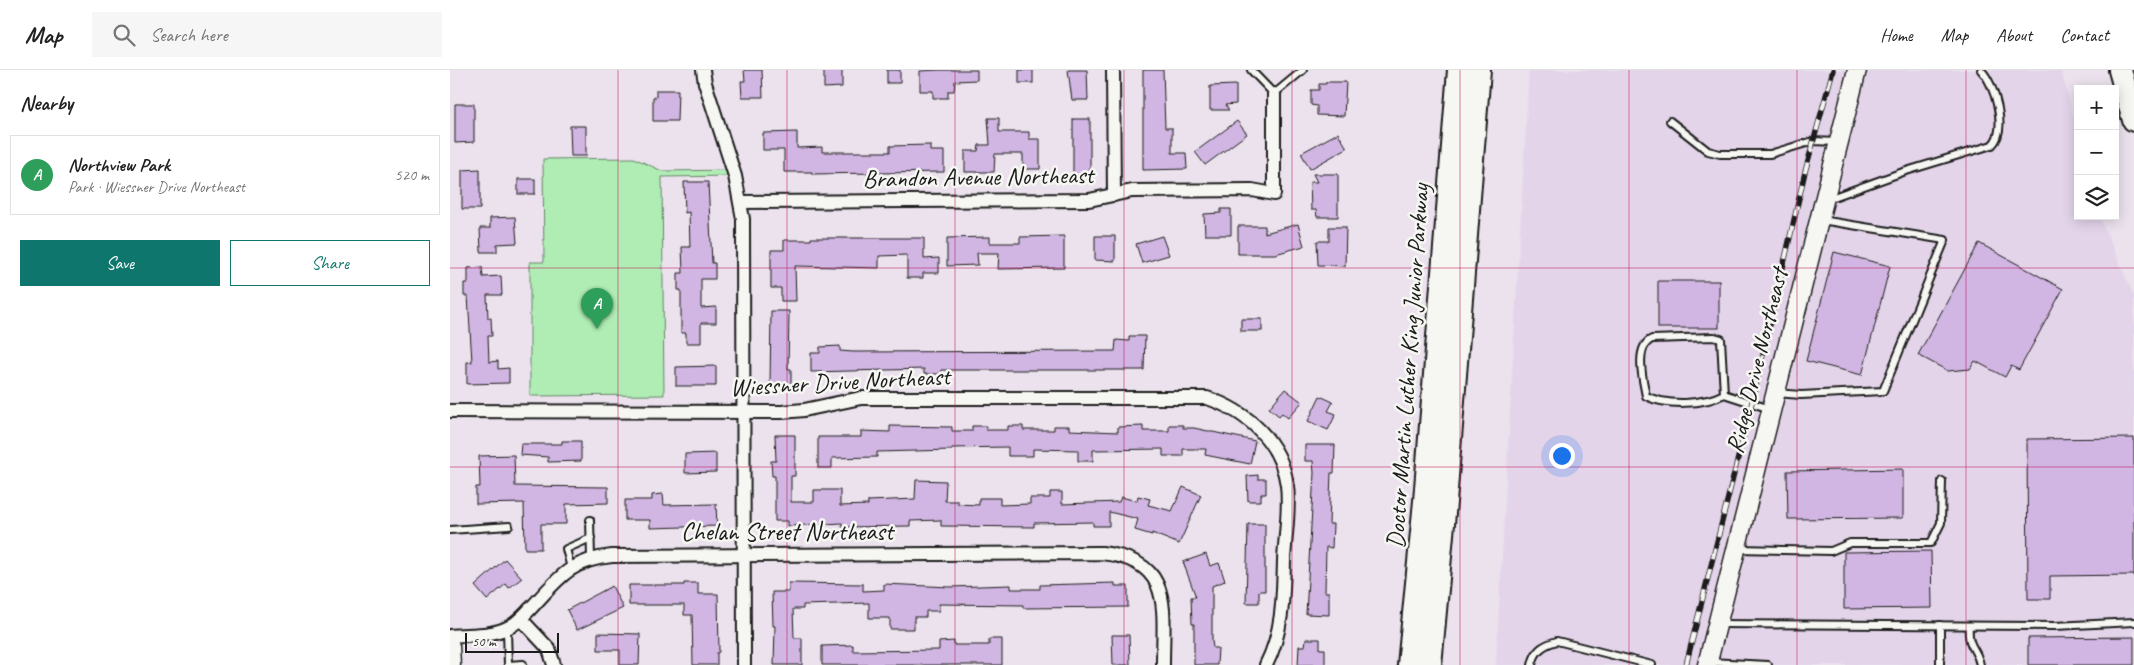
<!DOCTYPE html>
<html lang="en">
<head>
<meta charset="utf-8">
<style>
  :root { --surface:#fff; --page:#f6f6f6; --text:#222; --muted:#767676; --line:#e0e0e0; --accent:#0f766e }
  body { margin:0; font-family:Caveat,sans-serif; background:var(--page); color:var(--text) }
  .controls { position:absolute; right:15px; top:15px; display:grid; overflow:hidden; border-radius:0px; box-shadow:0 2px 12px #0003 }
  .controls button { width:45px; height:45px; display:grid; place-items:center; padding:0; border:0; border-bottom:1px solid var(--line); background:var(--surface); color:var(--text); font:25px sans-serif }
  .scale { position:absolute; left:15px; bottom:12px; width:94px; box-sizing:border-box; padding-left:5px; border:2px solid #1c1c1c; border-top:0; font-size:14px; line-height:18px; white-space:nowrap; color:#1c1c1c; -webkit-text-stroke:4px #f6f6f2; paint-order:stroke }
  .you { position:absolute; left:1111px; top:385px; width:18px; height:18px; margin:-12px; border:4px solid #fff; border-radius:50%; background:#1a73e8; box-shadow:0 0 0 8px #1a73e833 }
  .badge { display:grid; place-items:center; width:32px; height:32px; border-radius:50%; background:var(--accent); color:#fff; font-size:16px; font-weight:700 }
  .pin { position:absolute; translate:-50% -41px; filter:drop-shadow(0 1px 2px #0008) }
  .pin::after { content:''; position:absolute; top:26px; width:18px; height:15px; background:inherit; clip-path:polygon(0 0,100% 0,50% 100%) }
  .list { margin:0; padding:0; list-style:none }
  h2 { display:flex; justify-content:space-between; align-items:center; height:65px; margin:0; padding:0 20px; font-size:21px }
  h2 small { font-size:16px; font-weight:400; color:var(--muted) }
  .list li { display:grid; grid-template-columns:32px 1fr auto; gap:15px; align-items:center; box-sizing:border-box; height:80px; margin:0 10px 10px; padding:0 10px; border:1px solid var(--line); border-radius:0px }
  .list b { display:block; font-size:19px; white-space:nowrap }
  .list p { margin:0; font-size:16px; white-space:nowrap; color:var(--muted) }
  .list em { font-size:16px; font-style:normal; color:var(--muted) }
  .actions { display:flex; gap:10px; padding:15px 20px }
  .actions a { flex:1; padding:11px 0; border:1px solid var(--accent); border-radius:0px; text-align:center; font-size:18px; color:var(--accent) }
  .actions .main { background:var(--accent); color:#fff }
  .icon { flex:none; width:28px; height:28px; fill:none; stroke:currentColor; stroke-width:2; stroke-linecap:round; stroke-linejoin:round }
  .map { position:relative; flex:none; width:1684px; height:595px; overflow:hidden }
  header { display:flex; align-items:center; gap:30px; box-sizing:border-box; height:70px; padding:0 25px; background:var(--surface); border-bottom:1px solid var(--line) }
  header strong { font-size:24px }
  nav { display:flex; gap:28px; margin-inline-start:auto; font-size:18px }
  .search { width:350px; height:45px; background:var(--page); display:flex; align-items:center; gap:12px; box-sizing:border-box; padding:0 18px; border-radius:0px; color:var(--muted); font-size:19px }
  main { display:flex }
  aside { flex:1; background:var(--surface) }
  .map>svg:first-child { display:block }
</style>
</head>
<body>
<header>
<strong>Map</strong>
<div class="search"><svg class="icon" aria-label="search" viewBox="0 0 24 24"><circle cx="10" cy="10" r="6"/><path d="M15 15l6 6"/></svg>Search here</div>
<nav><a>Home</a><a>Map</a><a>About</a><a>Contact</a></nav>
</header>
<main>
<aside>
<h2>Nearby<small></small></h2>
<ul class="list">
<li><span class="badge" style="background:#2e9e5b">A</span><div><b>Northview Park</b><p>Park · Wiessner Drive Northeast</p></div><em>520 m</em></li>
</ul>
<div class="actions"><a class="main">Save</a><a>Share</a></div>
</aside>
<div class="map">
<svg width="1684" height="595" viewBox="0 0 1684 595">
  <rect width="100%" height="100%" fill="#ebe2ed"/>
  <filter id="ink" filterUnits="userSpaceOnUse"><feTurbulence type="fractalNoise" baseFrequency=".02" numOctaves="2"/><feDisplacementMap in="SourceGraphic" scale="10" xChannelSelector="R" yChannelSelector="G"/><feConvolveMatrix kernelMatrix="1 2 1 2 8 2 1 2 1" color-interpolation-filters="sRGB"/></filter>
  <g filter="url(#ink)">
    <path fill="#e3d4ea" d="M1079 0H1611L1628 64V146H1649L1684 226V595H1046Z"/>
    <path fill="#afedb4" stroke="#668468" d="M184 88 212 101 283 100 285 106 212 107 214 325 80 326V192H94L93 89Z"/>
    <g fill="#d1b5e2" stroke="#1c1c1c">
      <path d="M294 0H312L313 27H292L291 11H295Z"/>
      <path d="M374 0H392V17L374 18Z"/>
      <rect x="437" y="0" width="13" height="13"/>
      <path d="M489 0H527V10L505 11 504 21H498V28H483V21H470V1Z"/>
      <rect x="569" y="0" width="14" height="13"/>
      <path d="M618 0H637L638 30H622Z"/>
      <path d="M693 0H713L715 58H722V83H736L737 99 693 100Z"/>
      <path d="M876 12H896L894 46 867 45V36L861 35V20H869V14H876Z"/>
      <path d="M786 15V34L775 35 779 40H760V16Z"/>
      <path d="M206 20H228L227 51H203V27H206Z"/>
      <path d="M5 34H24V72L5 73Z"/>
      <path d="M538 48H549V62H579V69H590V99H573V84H545L544 102H515V81H528L529 75H540Z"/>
      <rect x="623" y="49" width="17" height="59"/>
      <path d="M787 51 797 64 755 95 745 82Z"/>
      <path d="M120 56H136V86H121Z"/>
      <path d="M347 62V78L372 77V82H440V76L480 75V81H494V102L362 104V102H334V80H313V63Z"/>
      <path d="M888 63 897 78 860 99 851 83Z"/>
      <path d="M30 99V139H12V100Z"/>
      <path d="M863 104H888V147H867L866 140H861L860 112H867Z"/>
      <rect x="68" y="109" width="17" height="15"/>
      <path d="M234 112H258L262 193H265V209H251V238L266 237V253H251V273H236V263H231V220H228V203H233L232 177H240L239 142 235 143Z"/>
      <path d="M771 139H781V165H755L754 144 771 143Z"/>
      <path d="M65 147 67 173 47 174V182H31L30 158H40V148Z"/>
      <path d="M848 154 854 176 825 184H788V156H815V163Z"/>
      <path d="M879 157H896L895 196 868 195 867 171H879Z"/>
      <path d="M614 166V198L548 199 549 183H527L528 195 497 196V168L540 167V173H570V167Z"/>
      <path d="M645 166H665V191L645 190Z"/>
      <path d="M712 166 719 185 692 193 686 174Z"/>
      <path d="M361 168H474V189L489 188V203H473V208H457V185L429 186V198L345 196 346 231H331V218H321V180H334V170H361Z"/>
      <path d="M1529 173 1613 219 1569 300 1561 296 1555 307 1525 291 1520 299 1498 301 1468 285Z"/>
      <path d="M1384 182 1440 196 1412 305 1356 291Z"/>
      <path d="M32 197 33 207 51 206 52 225H37L38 248H41L42 266H38L39 292 48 291V299L59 298V313L17 314V292H22L18 226H14V213H18V198Z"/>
      <rect x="1208" y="211" width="61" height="47"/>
      <path d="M321 241H339L338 299H341V315L320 316Z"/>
      <rect x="791" y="249" width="21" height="12"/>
      <path d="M679 266H695L694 300H491V304H474V299L361 302V283H370V277L390 276V281L403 282 665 281 666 270 679 271Z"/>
      <path d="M266 296V316H226V297Z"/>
      <path d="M835 319 852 332 838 348 832 343 829 346 819 338Z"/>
      <path d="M870 326 883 332 878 341 886 344 878 360 858 351Z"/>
      <path d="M719 355H733V358H744L805 371 800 394 755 385 756 379H733V386H713V379L643 380V391H628V380L583 379V386H558V377L502 378V380L427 382V387L382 388V398H368V367H411V361L440 362V356L502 357V361H522V356H536V360H558V356H573V360H604V356H619V360L668 362V357L693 356V361H719Z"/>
      <path d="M325 365H345V406H341V432H364V420H390V436L418 435V431L465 429 466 410 496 411 495 431H508V434L529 435V428H550V435L580 434V428H600V422H612V434L669 432 671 427 687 431 688 426 700 429 698 435 722 441 733 417 751 425 729 474 702 463V465L685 460 688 449 659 442V456H643V452L584 453V457L491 456V450L460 451V456L392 457V453L338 456V451H325V406H322L321 391H326Z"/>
      <path d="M1684 368V505L1600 506V529H1578L1577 369Z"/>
      <path d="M112 371H131V391L98 392V387L70 385 71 374H112Z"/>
      <path d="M855 375H885L884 403H881L879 454H883L882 478 876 477 875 522H879V545L856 544 864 403 863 391H855Z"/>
      <path d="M266 383V402L235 403V384Z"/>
      <path d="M64 385 65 416 158 417V433L116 434V454H91V479H75L74 433 26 434V417H30L29 386Z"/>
      <path d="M1453 399V448L1338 449 1337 401Z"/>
      <path d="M808 405V409H816V424H811V431H798L797 406Z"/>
      <path d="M213 424 214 435 266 434 267 456 200 458V450H175V430H202V425Z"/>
      <path d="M798 454H815V521H809V533H796Z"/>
      <path d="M1481 481 1482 538 1394 539V482Z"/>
      <path d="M756 484 760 496 769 493 775 511 762 516V571L763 578H768L767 595H744V554H742L741 527H746L733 492Z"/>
      <path d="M55 489 72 508 59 518 56 514 37 530 25 516Z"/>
      <path d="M234 513H248V524H268L269 582 267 583V595H243L242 545H234V535H179V515H234Z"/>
      <path d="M339 513 413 514V521L434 520V514L500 517 561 515V519H590V515L665 513V516H678V537L573 538V535L489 534V541H476V547H464V559H440V548H419V533L353 535V539H343L344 568H352V595H324L325 556H323L322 522H339Z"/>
      <path d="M162 516 173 538 127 560 117 540Z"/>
      <path d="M148 563 190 564 189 595H170V580H148Z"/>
      <path d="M662 565H679L680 595H663Z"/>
      <path d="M1684 567V595H1578V568Z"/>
      <path d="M539 569H552V595H372V576L403 575V581L489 580V572L504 571V575H539Z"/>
      <path d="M856 569H870V579H875V595H848L849 576H855Z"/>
    </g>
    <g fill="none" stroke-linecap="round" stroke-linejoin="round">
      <g stroke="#1c1c1c" stroke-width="10">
        <g id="lane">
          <path d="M801 0 824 24 853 0"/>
          <path d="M1220 51 1258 81 1270 84H1320L1363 71 1388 72"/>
          <path d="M1378 129 1453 102 1542 75C1558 60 1545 14 1531 0"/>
          <path d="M1326 323 1351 325 1433 321 1495 170 1371 150"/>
          <path d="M1274 324 1271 269 1264 267 1202 269C1184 277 1193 310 1196 326 1216 336 1254 335 1274 324L1320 339"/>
          <path d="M140 450 141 488"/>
          <path d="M0 460 59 456"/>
          <path d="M1287 479 1381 481 1400 473H1481L1491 453 1492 411"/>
          <path d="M121 498 116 479 141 468"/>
          <path d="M1268 554 1605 556 1684 552"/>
          <path d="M1490 555V595"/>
          <path d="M1519 556C1517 578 1527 578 1530 595"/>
          <path d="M57 559 58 595 73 594"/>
          <path d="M1259 592 1318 595"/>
          <path d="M1082 595C1085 580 1093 575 1107 571L1202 595"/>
        </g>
      </g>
      <g stroke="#1c1c1c" stroke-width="16">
        <g id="street">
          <path d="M253 0 255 13 285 106 293 149 294 595"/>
          <path d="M663 0 664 125"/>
          <path d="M291 132 639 130 682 121 802 120 824 124V24"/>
          <path d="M0 341 332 342 354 340 411 328H757C797 341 831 372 837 415 840 440 835 466 834 491 833 527 833 562 816 595"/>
          <path d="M71 549 99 579 104 595"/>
          <path d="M0 566C18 564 41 566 57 558 67 554 74 545 81 538 108 509 120 490 162 486L652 483C724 491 713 538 713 595"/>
        </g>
      </g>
      <g stroke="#1c1c1c" stroke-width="21">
        <g id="secondary">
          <path d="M0 576 1 595"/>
          <path d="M1257 595 1407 0"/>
        </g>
      </g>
      <g stroke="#1c1c1c" stroke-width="26">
        <g id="highway">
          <path d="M1670 0 1684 50"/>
          <path d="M959 595 975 431 1009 0"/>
          <path d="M980 595 995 432 1029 0"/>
        </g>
      </g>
      <use href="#lane" stroke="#f6f6f2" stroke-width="6"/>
      <use href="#street" stroke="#f6f6f2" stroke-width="12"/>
      <use href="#secondary" stroke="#f6f6f2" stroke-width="18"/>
      <use href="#highway" stroke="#f6f6f2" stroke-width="22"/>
      <g stroke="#1c1c1c" stroke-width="5.5">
        <path id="rail" d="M1236 595 1303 328 1355 102 1383 0"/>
      </g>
      <use href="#rail" stroke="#f6f6f2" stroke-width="4" stroke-dasharray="11" stroke-linecap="butt"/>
    </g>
  </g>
  <path fill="none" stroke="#c2185b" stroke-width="1" stroke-opacity="0.55" d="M168 0V595M337 0V595M505 0V595M674 0V595M842 0V595M1010 0V595M1179 0V595M1347 0V595M1516 0V595M0 198H1684M0 397H1684"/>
  <g text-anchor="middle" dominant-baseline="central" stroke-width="5" stroke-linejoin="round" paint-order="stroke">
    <g font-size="25" fill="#1c1c1c" stroke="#f6f6f2">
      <text transform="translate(528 107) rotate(-1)">Brandon Avenue Northeast</text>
      <text transform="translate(1307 291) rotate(-76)">Ridge Drive Northeast</text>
      <text transform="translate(958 296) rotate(-86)">Doctor Martin Luther King Junior Parkway</text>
      <text transform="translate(390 312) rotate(-3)">Wiessner Drive Northeast</text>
      <text x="337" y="462">Chelan Street Northeast</text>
    </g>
  </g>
</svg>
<div class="controls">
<button>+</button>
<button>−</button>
<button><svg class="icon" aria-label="layers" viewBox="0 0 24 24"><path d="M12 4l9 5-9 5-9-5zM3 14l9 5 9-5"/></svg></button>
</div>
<div class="scale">50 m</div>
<div class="you"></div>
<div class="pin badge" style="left:147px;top:259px;background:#2e9e5b">A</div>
</div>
</main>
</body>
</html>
